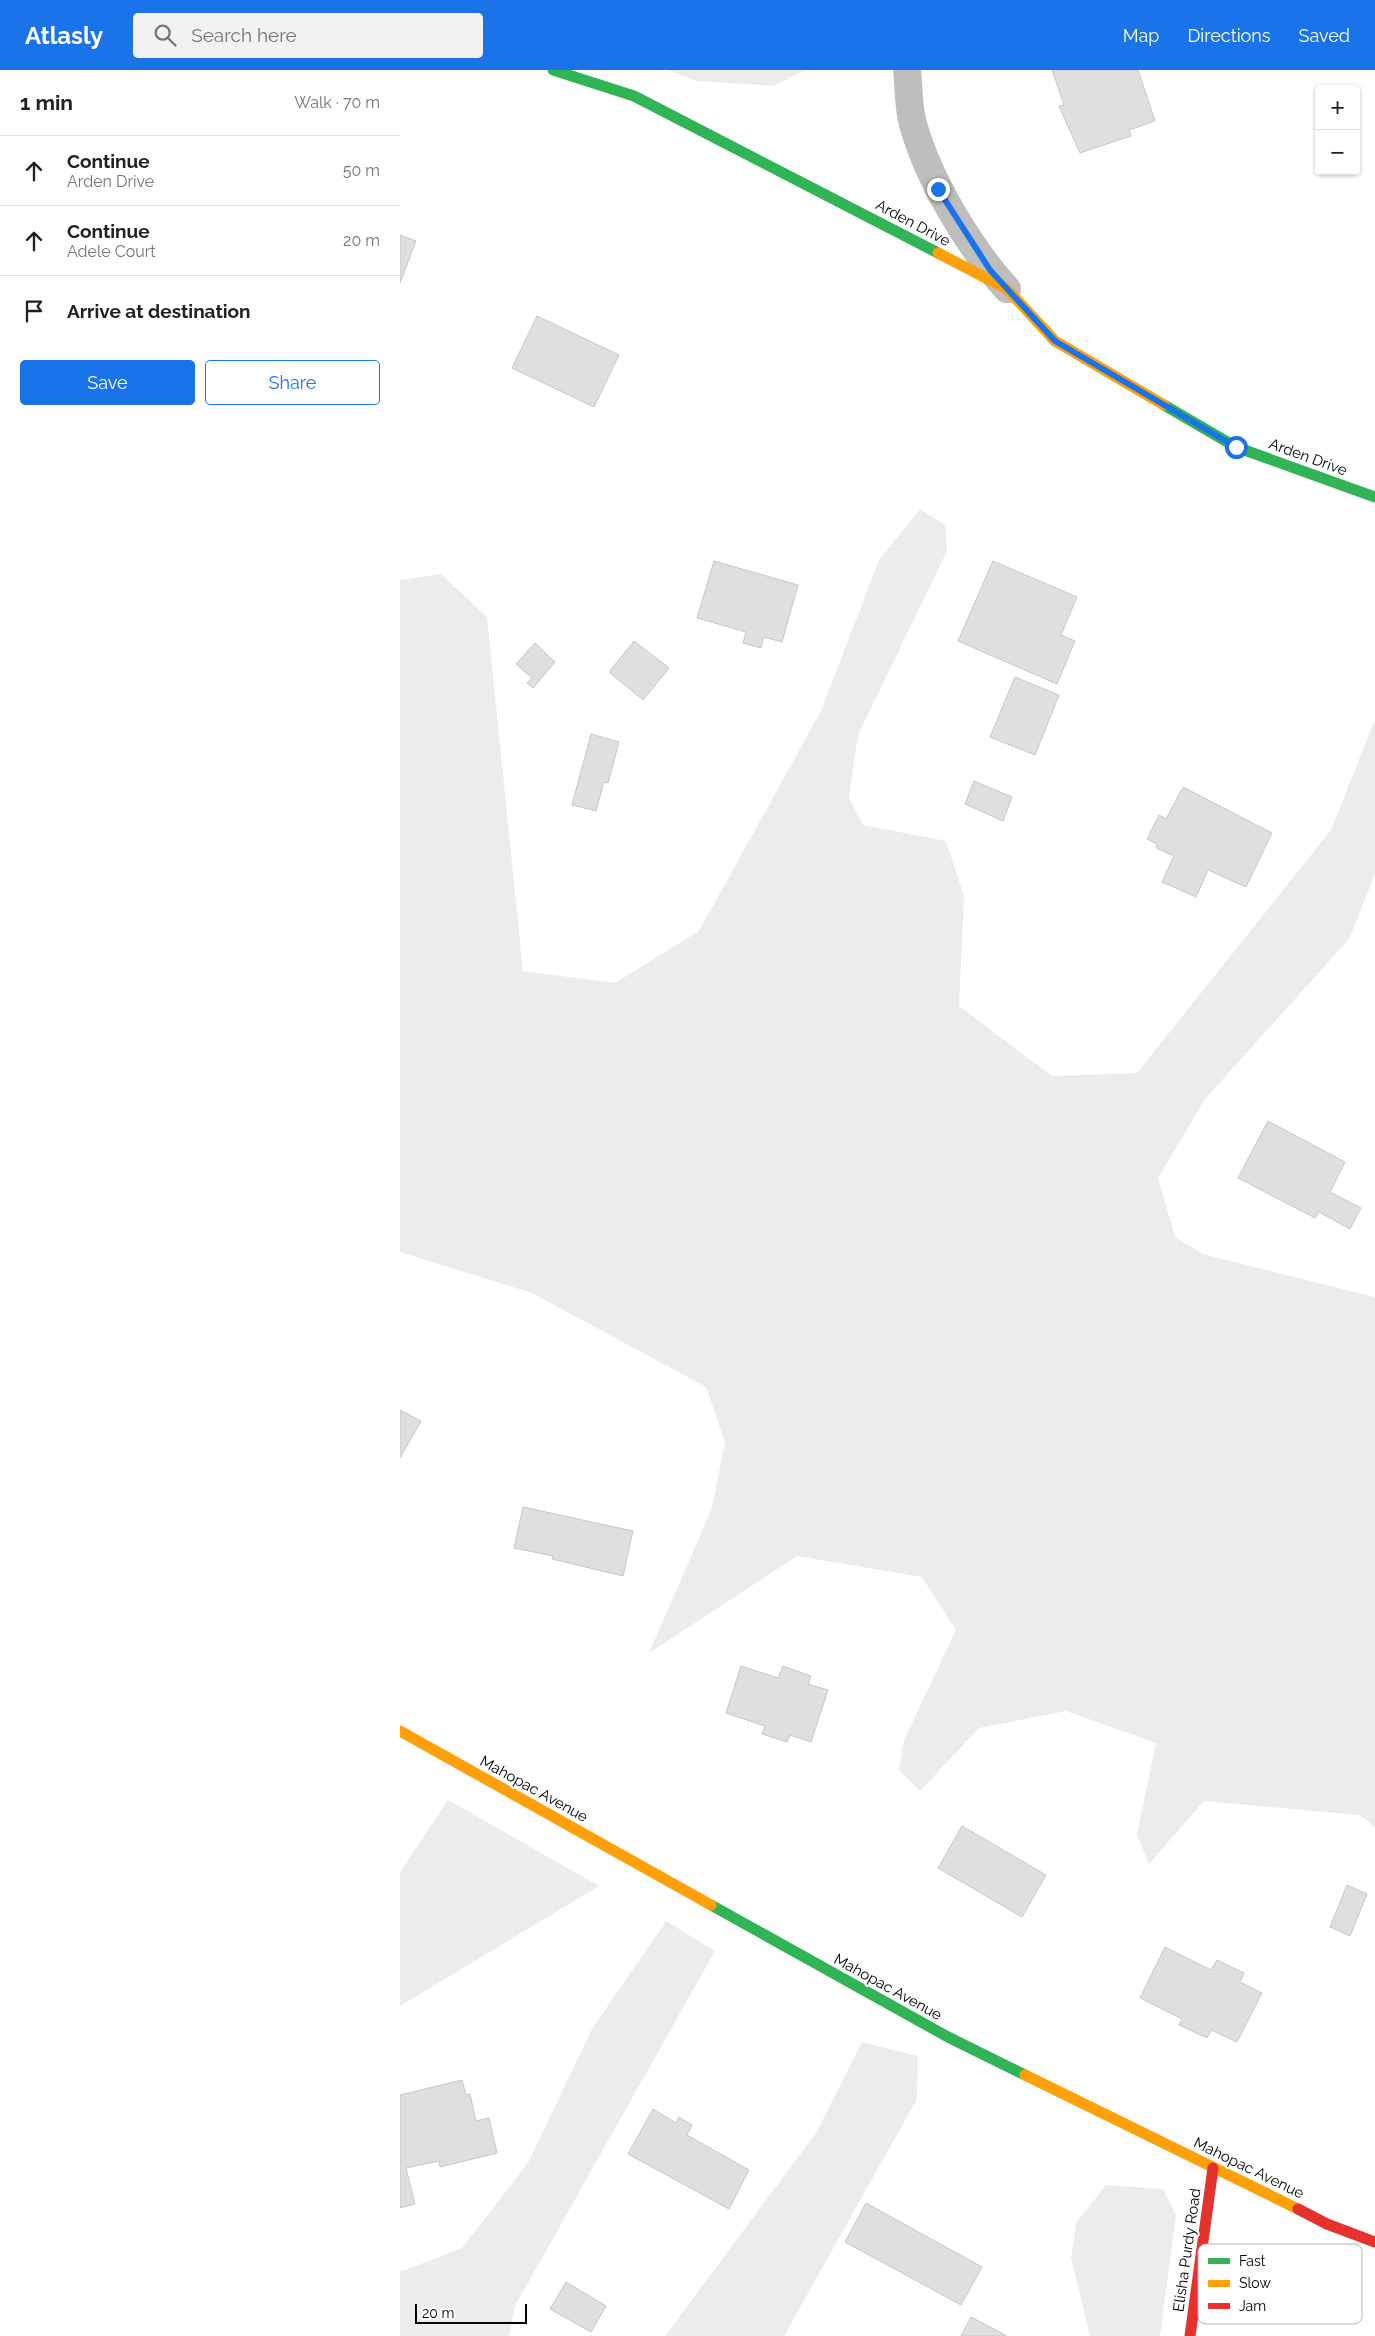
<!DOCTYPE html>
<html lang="en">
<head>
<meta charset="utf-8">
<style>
  :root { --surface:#fff; --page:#f2f2f2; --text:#202124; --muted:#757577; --line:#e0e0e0; --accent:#1a73e8 }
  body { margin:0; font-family:Raleway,sans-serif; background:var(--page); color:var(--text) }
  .controls { position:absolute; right:15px; top:15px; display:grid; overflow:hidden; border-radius:5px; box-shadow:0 1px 4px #0004 }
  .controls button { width:45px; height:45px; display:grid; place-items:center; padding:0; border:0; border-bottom:1px solid var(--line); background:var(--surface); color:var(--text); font:25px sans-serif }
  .scale { position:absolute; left:15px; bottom:12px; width:112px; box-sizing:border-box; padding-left:5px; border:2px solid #000; border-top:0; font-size:14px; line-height:18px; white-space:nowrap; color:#000; -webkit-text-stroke:4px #fff; paint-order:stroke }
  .stop { position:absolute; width:15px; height:15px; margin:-11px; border:4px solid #1a73e8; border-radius:50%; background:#fff }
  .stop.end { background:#1a73e8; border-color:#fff; box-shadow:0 1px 5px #0008 }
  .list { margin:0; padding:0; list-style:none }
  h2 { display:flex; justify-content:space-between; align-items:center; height:65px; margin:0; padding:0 20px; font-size:21px }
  h2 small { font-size:16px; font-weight:400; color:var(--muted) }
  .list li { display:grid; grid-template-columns:32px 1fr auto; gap:15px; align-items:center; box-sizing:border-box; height:70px; padding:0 20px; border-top:1px solid var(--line) }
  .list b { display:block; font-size:19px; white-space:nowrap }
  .list p { margin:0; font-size:16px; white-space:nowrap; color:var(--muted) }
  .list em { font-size:16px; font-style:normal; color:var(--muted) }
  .actions { display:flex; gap:10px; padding:15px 20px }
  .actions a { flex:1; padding:11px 0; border:1px solid var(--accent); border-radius:5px; text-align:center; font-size:18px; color:var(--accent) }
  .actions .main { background:var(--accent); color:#fff }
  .icon { flex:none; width:28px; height:28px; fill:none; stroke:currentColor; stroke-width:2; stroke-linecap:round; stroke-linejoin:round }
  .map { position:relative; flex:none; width:975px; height:2266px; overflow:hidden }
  header { display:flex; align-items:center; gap:30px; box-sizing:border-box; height:70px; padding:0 25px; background:var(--accent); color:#fff }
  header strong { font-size:24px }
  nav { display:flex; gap:28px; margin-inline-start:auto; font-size:18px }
  .search { width:350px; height:45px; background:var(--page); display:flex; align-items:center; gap:12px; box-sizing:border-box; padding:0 18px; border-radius:5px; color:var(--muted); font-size:19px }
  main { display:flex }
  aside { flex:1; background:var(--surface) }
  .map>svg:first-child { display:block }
</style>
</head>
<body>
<header>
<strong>Atlasly</strong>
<div class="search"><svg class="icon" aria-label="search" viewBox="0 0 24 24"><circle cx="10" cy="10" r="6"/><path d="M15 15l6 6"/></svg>Search here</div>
<nav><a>Map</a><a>Directions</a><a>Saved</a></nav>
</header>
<main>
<aside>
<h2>1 min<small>Walk · 70 m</small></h2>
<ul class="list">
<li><svg class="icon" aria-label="ahead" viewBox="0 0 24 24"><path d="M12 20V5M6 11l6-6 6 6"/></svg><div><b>Continue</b><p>Arden Drive</p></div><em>50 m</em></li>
<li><svg class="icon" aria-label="ahead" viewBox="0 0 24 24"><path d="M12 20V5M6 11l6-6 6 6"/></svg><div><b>Continue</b><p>Adele Court</p></div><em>20 m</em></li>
<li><svg class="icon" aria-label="arrive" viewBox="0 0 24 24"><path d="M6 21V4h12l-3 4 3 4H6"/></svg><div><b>Arrive at destination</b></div></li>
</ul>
<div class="actions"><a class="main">Save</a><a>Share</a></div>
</aside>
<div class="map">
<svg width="975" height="2266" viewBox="0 0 975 2266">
  <rect width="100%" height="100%" fill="#fff"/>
  <g fill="#ececec">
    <path d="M268 0H405L374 16 296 11Z"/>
    <path d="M520 439 545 455 547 481 458 665 449 728 463 755 546 771 564 826 559 936 652 1006 737 1003 931 760 975 649V804L949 869 805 1029 758 1108 775 1167 803 1184 975 1227V1757L959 1745 804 1731 749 1794 737 1764 756 1673 666 1641 579 1658 520 1721 499 1700 504 1670 556 1560 522 1507 397 1486 249 1583 312 1438 325 1372 306 1317 132 1223 0 1182V510L41 504 87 547 123 901 215 913 299 861 421 641 479 490Z"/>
    <path d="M48 1730 199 1816 0 1936V1802Z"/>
    <path d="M266 1851 315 1881 115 2236 109 2266H0V2202L62 2178 128 2093 192 1959Z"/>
    <path d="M462 1972 518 1986 517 2029 384 2266H265L416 2063Z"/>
    <path d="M706 2115 763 2119 776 2145 760 2266H690L671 2188 676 2153Z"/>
  </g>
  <g fill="#dfdfdf" stroke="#c7c7c7">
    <path d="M652 0H738L755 51 729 60 731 66 680 83 659 36 664 35Z"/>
    <path d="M0 165 16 171 0 213Z"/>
    <path d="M137 246 219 285 194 337 112 298Z"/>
    <path d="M314 491 398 515 382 572 364 567 361 578 343 573 346 562 297 548Z"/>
    <path d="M593 491 677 527 661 565 675 571 657 614 558 571Z"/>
    <path d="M234 571 269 598 243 630 209 602Z"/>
    <path d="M135 573 155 592 133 618 127 613 132 608 116 594Z"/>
    <path d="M615 607 659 625 635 685 590 667Z"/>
    <path d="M191 664 219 672 208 713 204 712 196 741 172 735Z"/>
    <path d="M574 711 612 727 603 751 565 734Z"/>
    <path d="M783 717 872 763 846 817 808 800 796 827 762 812 774 786 756 778 757 774 747 769 759 745 766 749Z"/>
    <path d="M868 1051 945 1092 930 1122 961 1138 950 1159 919 1142 915 1148 838 1108Z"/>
    <path d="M0 1340 21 1351 0 1388Z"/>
    <path d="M123 1437 233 1461 223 1506 152 1489 153 1486 114 1478Z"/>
    <path d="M341 1596 378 1608 383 1596 411 1606 408 1614 428 1620 411 1672 390 1665 387 1672 362 1664 365 1656 326 1643Z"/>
    <path d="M562 1756 646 1805 622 1847 538 1798Z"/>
    <path d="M947 1815 967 1824 950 1866 930 1857Z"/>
    <path d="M765 1877 811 1900 817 1890 844 1903 840 1912 862 1923 837 1972 811 1960 807 1968 779 1955 782 1949 740 1928Z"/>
    <path d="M62 2010 66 2025 70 2024 76 2051 89 2048 97 2083 40 2097 39 2091 6 2098 15 2134 0 2138V2025Z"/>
    <path d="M253 2039 276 2053 279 2047 292 2055 287 2065 349 2100 329 2139 228 2084Z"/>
    <path d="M466 2133 582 2197 561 2235 445 2172Z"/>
    <path d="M166 2212 206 2236 191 2262 150 2239Z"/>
    <path d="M571 2247 607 2266H561Z"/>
  </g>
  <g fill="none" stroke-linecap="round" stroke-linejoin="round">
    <path stroke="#bebebe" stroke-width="28" d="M507 0C509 17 508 37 513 54 528 109 569 177 607 219"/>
    <g stroke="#30b455" stroke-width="11">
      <path d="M153 0 234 26 538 183"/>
      <path d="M764 335 836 377 975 427"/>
      <path d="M311 1835 548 1967 625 2005"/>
    </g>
    <g stroke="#ff9f0a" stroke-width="11">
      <path d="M538 183 607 219 655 271 764 335"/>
      <path d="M0 1661 311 1835"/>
      <path d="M625 2005 898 2139"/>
    </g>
    <g stroke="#e5322d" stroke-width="11">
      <path d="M898 2139 927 2154 975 2172"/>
      <path d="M790 2266 813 2098"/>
    </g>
  </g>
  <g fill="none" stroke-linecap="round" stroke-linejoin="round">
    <path stroke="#1a73e8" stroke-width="6" d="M538 119 590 200 655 271 836 377"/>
  </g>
  <g text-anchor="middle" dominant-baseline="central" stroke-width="4" stroke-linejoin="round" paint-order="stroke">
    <g font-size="15" fill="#000" stroke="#fff">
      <text transform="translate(513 153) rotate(28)">Arden Drive</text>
      <text transform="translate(908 387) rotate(20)">Arden Drive</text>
      <text transform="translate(134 1719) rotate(29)">Mahopac Avenue</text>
      <text transform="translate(488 1917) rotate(29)">Mahopac Avenue</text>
      <text transform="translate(849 2098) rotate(26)">Mahopac Avenue</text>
      <text transform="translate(787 2180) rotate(-82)">Elisha Purdy Road</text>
    </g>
  </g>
  <rect x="798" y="2174" width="164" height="80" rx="8" fill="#fff" stroke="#b2b2b2" stroke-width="1"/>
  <rect x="808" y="2188" width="22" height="6" fill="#30b455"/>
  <rect x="808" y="2210" width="22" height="7" fill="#ff9f0a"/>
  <rect x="808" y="2233" width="22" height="6" fill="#e5322d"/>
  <g font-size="14" fill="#000">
    <text x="839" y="2196">Fast</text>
    <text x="839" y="2218">Slow</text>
    <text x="839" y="2241">Jam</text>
  </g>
</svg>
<div class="controls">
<button>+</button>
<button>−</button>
</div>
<div class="scale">20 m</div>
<div class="stop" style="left:836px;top:377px"></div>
<div class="stop end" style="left:538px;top:119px"></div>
</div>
</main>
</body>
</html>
